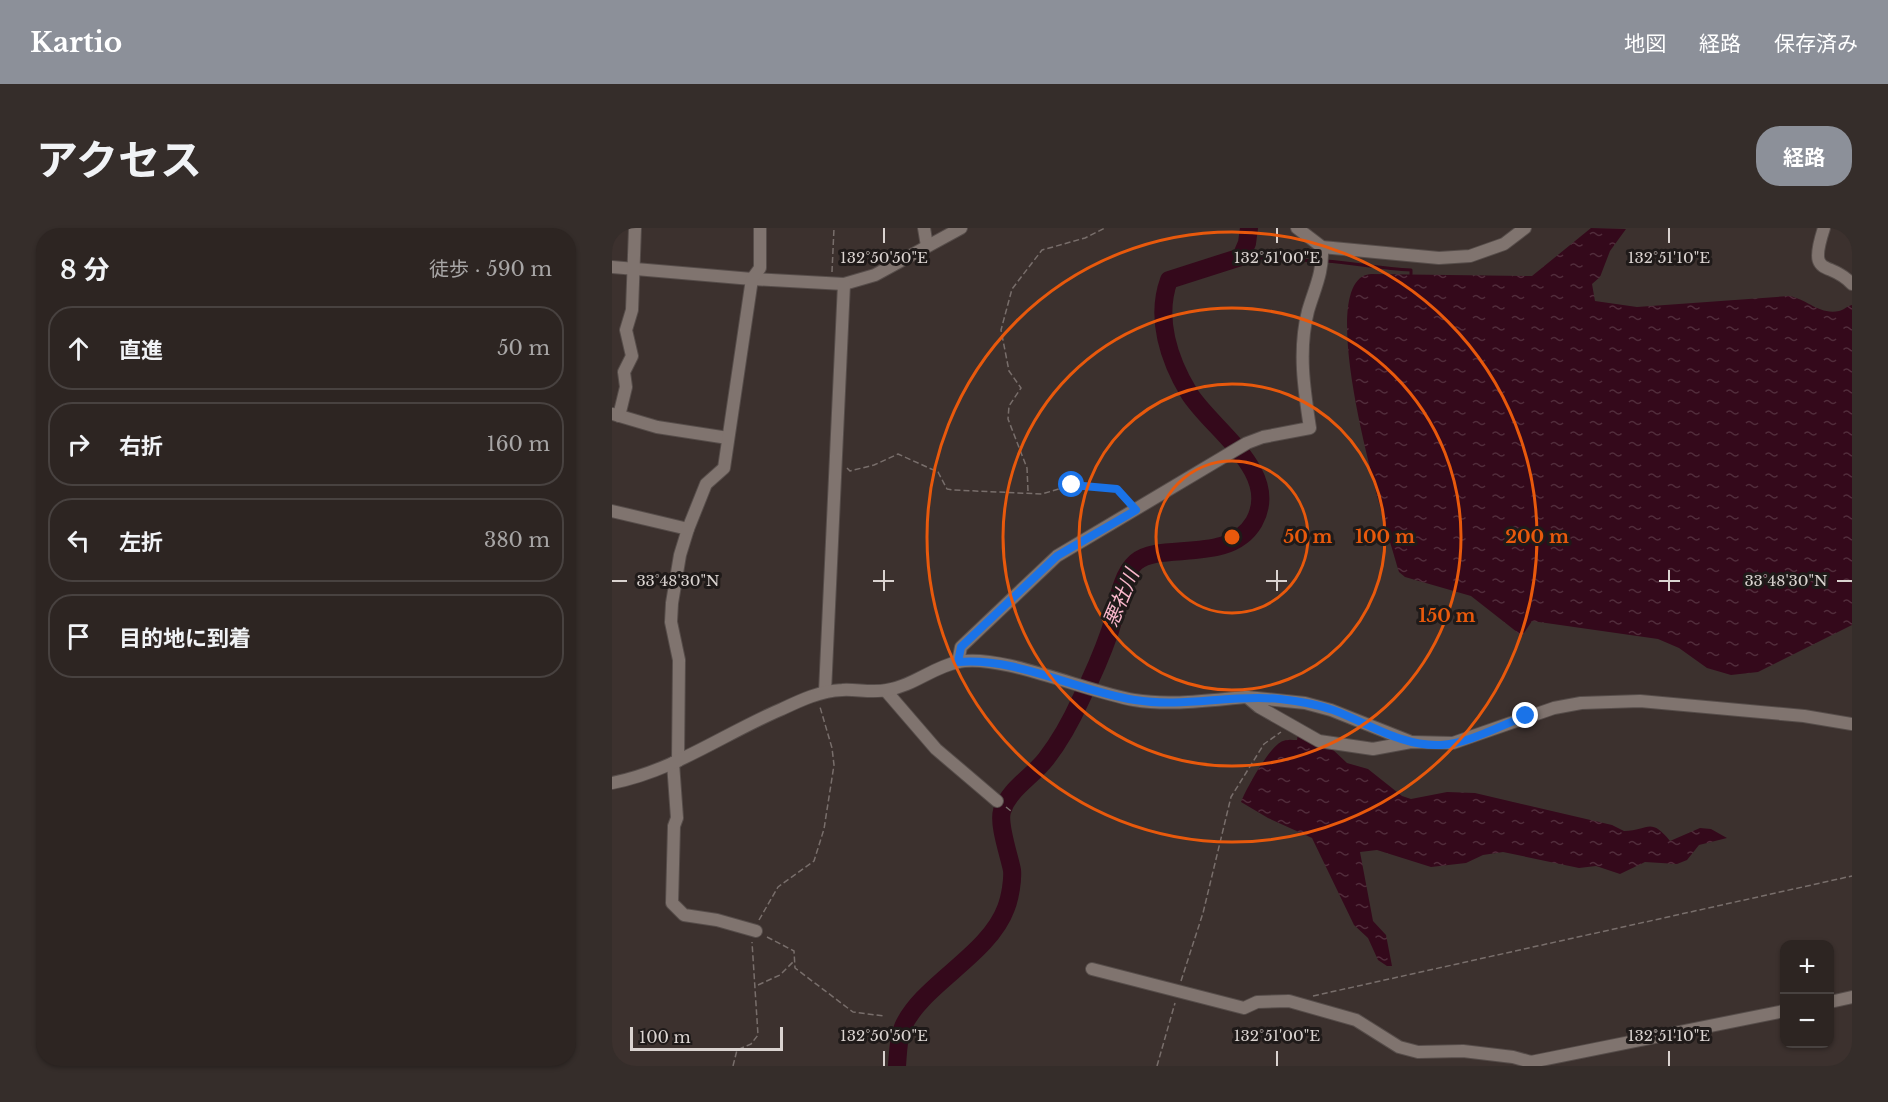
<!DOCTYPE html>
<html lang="ja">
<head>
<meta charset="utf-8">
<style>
  :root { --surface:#2d2522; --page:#352d2a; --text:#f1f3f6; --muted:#a7a5a5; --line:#484240; --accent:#8c9099 }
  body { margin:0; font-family:"Libre Baskerville","Noto Sans JP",serif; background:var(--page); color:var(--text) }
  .controls { position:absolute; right:18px; bottom:18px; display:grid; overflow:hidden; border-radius:12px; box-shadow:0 2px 4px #0004 }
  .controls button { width:54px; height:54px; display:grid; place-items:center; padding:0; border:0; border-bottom:2px solid var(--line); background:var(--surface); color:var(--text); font:30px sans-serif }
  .scale { position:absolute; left:18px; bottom:15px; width:153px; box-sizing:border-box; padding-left:6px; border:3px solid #dad3d0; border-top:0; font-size:16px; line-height:21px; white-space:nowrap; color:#dad3d0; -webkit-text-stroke:4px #1f1a19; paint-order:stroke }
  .stop { position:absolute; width:18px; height:18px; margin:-14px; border:4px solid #1a73e8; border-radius:50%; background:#fff }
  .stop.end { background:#1a73e8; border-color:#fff; box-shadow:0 2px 6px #0008 }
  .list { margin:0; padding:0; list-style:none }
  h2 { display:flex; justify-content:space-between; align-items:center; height:78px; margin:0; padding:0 24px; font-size:26px }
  h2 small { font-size:20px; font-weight:400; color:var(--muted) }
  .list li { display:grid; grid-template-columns:39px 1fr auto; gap:18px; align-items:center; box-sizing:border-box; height:84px; margin:0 12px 12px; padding:0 12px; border:2px solid var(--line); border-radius:24px }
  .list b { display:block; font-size:22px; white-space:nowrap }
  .list em { font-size:20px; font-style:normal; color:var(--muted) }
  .icon { flex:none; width:33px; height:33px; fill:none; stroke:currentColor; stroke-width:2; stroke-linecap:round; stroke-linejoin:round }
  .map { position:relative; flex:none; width:1240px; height:838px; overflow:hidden; border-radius:24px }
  header { display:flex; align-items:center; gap:36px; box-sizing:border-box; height:84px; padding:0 30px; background:var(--accent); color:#fff }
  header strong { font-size:28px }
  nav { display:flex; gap:33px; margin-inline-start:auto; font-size:21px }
  .intro { display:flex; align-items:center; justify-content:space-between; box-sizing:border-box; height:144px; padding:0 36px }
  h1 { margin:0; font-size:42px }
  .button { padding:15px 27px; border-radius:24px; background:var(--accent); color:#fff; font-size:21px; font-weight:700 }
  main { display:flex; gap:36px; padding:0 36px }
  aside { flex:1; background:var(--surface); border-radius:24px; box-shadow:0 2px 4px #0004 }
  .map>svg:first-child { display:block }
</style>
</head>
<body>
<header>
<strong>Kartio</strong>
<nav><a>地図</a><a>経路</a><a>保存済み</a></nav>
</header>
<div class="intro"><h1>アクセス</h1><a class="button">経路</a></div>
<main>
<aside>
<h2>8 分<small>徒歩 · 590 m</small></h2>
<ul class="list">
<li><svg class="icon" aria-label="ahead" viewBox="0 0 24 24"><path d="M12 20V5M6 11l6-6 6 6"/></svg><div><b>直進</b></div><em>50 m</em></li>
<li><svg class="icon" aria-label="right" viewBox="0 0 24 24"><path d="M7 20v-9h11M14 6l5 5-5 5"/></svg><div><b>右折</b></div><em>160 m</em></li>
<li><svg class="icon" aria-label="left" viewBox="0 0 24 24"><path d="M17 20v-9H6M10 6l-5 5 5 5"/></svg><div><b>左折</b></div><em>380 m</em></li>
<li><svg class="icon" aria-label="arrive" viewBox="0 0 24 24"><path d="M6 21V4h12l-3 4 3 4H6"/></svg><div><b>目的地に到着</b></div></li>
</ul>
</aside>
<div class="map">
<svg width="1240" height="838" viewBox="0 0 1240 838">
  <defs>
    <pattern id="water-ripples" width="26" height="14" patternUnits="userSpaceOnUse" patternTransform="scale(1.5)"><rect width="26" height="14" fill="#34091b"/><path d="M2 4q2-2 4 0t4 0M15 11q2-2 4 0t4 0" fill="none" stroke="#512c3b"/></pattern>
  </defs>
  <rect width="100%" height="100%" fill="#3c312e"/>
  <g fill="url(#water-ripples)">
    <path d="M979 0 1014 1 998 23 988 49 980 56 983 73 1025 79 1177 68C1195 71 1207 87 1227 83 1232 82 1235 78 1240 77V397L1146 444 1119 447 1095 440 1067 420 1046 411 920 393 910 408 859 368 793 349 787 344C776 307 696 50 759 46L920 48Z"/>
    <path d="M686 506 717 518 735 535 756 541 790 568 799 571 835 564 863 565 1000 597 1012 603C1036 603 1038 588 1058 613L1088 600 1099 601 1115 610 1087 617 1075 632 1065 636 1033 634 1008 646 984 638 967 640 891 624 871 627 854 635 819 639 765 622 748 624 761 693 774 707 780 738H775L766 732 756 710 742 697 700 610 656 590 629 574C634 561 658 517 671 513 675 511 681 512 685 512Z"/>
  </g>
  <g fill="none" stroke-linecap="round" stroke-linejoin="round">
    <g stroke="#34091b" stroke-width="3">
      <path d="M629 29 706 33"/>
      <path d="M713 33C743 35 769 41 799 42V46"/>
    </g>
    <path stroke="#34091b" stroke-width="18" d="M285 838C286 826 286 810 291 799 309 757 377 727 394 680 398 670 401 652 400 642 397 627 386 596 390 583 397 561 420 549 434 531 448 513 460 491 469 471 480 449 490 426 498 403 505 382 507 349 524 334 548 313 617 337 642 294 670 244 599 201 577 165 557 132 543 90 557 52L629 29 635 15 637 0"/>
    <g stroke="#564d4a" stroke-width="14">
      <g id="minor">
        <path d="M312 0 315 18"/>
        <path d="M685 0 710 19 827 30 858 28 892 16 913 0"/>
        <path d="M1212 0C1195 52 1217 31 1240 56"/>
        <path d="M0 39 140 51 232 56 263 47 349 0"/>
        <path d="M1 186 45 199 116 210"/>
        <path d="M7 188 14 159 12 144 20 128 14 102 20 82 23 0"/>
        <path d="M0 283 76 301"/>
        <path d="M346 434 349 419 445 328 635 215 651 209 698 200C692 161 686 122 696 83 703 59 711 46 710 19"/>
        <path d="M274 463 324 521 385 573"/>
        <path d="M213 464 232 56"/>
        <path d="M635 469 693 475 719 482 797 513"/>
        <path d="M66 533 67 432 59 394 60 375 68 327 76 301 94 256 112 240 140 51 148 40V0"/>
        <path d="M61 535 65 590 62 598 60 675 72 687 105 692 144 703"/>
        <path d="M0 555C62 543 113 505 170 481 189 472 208 463 230 462 244 461 260 465 275 462 301 458 321 439 346 434 388 425 475 464 522 472 559 478 598 472 635 469L647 479 707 513 761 521 799 514 841 515 942 480 969 475 1028 473 1192 488 1240 496"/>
        <path d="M480 741 632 780 645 774 677 773 744 792 787 819 806 824 851 823 901 829 919 834 1172 783"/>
        <path d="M1218 774 1240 769"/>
      </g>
    </g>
    <g stroke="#786e6b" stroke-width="1.5" stroke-dasharray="6 3" stroke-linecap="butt">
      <path d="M220 44 222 0"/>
      <path d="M235 240 238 243 262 237 286 226 326 244 335 261 341 262 430 266 460 257 505 261 515 272"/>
      <path d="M416 263 415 240 396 191 397 178 409 160 397 143 389 102 400 61 430 22 473 10 493 0"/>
      <path d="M394 579 399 583"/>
      <path d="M147 692 166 659 202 633 212 601 222 537 220 520 208 479"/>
      <path d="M155 709 182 723 183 740 241 784 272 788"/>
      <path d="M569 753 591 685 619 569 652 516 669 504"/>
      <path d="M146 757 168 747 181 734"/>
      <path d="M701 768 1240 648"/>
      <path d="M121 838 125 822 139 816 146 807 140 714"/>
      <path d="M545 838 563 775"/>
    </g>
    <use href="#minor" stroke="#80746f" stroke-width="12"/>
  </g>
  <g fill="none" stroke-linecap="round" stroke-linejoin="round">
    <path stroke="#1a73e8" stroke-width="8" d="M460 257 505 261 524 282 445 328 349 419 346 434C406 429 464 463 523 472 571 480 619 466 668 471 686 473 704 476 721 482 756 495 790 519 829 517 858 515 887 498 914 488"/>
  </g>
  <path fill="none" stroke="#dad3d0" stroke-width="2" d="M272 0V15M665 0V15M1057 0V15M272 342V363M665 342V363M1057 342V363M0 353H15M261 353H282M654 353H675M1047 353H1068M1225 353H1240M272 823V838M665 823V838M1057 823V838"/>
  <g fill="none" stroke="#e8590c" stroke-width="3">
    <circle cx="620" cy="309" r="76"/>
    <circle cx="620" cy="309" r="153"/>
    <circle cx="620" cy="309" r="229"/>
    <circle cx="620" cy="309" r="305"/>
  </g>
  <g text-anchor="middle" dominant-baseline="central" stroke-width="6" stroke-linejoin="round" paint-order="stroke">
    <g font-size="20" font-style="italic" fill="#f9b7cb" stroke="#1f1a19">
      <text transform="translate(509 370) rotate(-67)">悪社川</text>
    </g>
  </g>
  <g font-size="15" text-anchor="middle" fill="#dad3d0" stroke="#1f1a19" stroke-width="6" stroke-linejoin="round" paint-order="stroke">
    <text x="272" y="35">132°50'50"E</text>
    <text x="665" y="35">132°51'00"E</text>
    <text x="1057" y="35">132°51'10"E</text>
    <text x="66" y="358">33°48'30"N</text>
    <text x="1174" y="358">33°48'30"N</text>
    <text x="272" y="813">132°50'50"E</text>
    <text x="665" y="813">132°51'00"E</text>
    <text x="1057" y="813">132°51'10"E</text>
  </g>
  <circle cx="620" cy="309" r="9" fill="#e8590c" stroke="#1f1a19" stroke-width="3"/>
  <g font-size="18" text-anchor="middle" font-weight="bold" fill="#e8590c" stroke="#1f1a19" stroke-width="6" stroke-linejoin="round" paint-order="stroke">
    <text x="696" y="315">50 m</text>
    <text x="773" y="315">100 m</text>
    <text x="925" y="315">200 m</text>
    <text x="835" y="394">150 m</text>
  </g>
</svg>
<div class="controls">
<button>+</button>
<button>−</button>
</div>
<div class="scale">100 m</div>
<div class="stop" style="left:460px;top:257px"></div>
<div class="stop end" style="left:914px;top:488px"></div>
</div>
</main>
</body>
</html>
